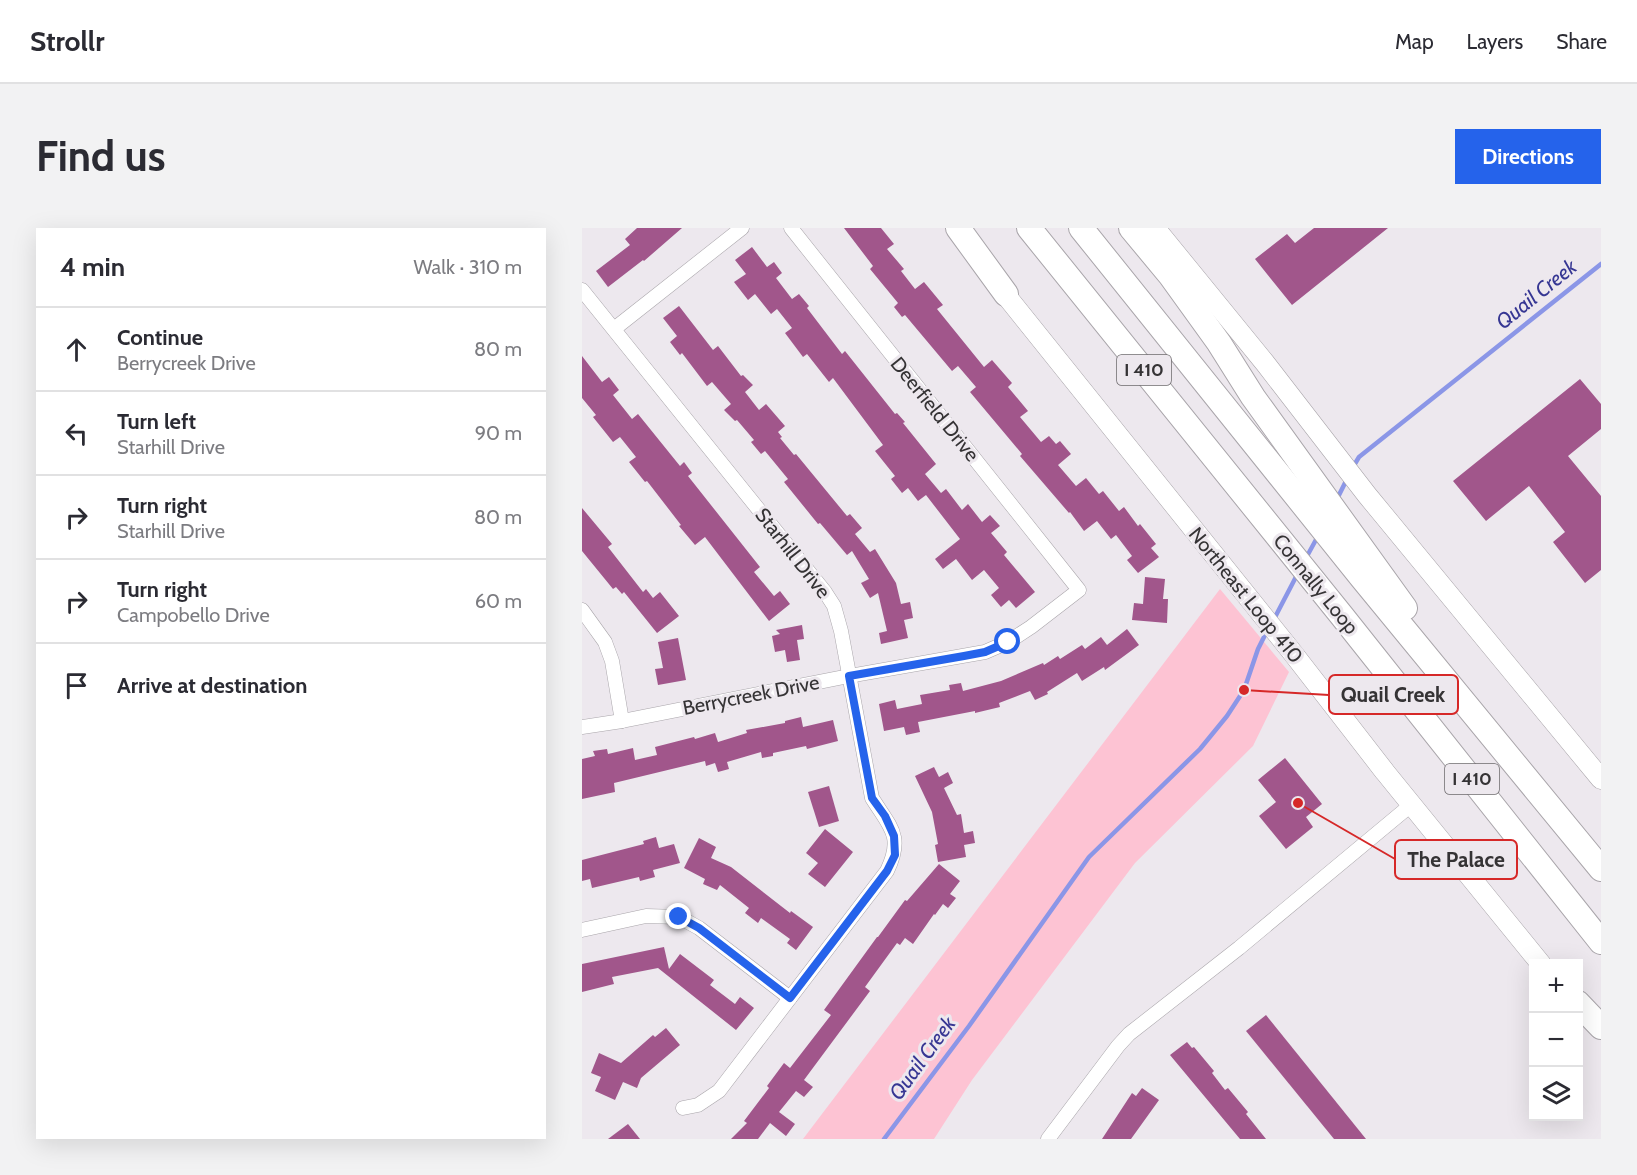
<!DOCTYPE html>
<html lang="en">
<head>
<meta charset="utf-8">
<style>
  :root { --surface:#fff; --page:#f2f2f3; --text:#2b2b33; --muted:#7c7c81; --line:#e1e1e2; --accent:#2563eb }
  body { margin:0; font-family:Cabin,sans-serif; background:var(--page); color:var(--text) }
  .controls { position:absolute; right:18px; bottom:18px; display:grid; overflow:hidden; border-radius:0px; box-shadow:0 6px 24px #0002 }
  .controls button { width:54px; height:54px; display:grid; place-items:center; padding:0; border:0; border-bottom:2px solid var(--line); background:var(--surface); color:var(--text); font:30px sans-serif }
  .stop { position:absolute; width:18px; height:18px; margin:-14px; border:4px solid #2563eb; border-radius:50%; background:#fff }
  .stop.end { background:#2563eb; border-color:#fff; box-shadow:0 2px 6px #0008 }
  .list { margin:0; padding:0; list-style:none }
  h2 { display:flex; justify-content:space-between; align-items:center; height:78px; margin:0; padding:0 24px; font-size:26px }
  h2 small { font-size:20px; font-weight:400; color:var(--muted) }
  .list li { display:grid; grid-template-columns:39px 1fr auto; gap:18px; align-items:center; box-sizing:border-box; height:84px; padding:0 24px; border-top:2px solid var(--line) }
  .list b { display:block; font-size:22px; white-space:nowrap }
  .list p { margin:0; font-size:20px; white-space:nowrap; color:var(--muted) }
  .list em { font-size:20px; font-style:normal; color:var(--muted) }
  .icon { flex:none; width:33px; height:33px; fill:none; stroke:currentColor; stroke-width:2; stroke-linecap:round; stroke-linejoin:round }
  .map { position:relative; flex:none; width:1019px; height:911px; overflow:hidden; border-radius:0px }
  header { display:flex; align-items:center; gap:36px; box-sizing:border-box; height:84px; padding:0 30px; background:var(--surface); border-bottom:2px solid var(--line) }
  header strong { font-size:28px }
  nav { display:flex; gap:33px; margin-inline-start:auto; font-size:21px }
  .intro { display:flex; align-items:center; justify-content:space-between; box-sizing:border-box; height:144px; padding:0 36px }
  h1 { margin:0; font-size:42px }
  .button { padding:15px 27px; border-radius:0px; background:var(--accent); color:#fff; font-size:21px; font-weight:700 }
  main { display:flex; gap:36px; padding:0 36px }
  aside { flex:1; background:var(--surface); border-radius:0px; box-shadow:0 6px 24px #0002 }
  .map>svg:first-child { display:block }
</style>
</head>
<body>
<header>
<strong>Strollr</strong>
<nav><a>Map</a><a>Layers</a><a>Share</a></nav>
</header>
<div class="intro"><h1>Find us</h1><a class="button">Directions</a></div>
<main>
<aside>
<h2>4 min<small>Walk · 310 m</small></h2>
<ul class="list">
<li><svg class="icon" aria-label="ahead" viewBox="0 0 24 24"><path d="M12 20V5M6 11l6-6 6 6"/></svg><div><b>Continue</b><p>Berrycreek Drive</p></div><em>80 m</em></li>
<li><svg class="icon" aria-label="left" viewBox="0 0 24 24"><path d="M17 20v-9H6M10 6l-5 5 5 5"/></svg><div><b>Turn left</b><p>Starhill Drive</p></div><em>90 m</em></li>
<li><svg class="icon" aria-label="right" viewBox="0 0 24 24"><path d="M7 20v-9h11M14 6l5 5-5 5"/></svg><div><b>Turn right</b><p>Starhill Drive</p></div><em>80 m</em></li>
<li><svg class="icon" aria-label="right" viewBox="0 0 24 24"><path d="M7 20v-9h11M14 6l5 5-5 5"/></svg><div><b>Turn right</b><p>Campobello Drive</p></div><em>60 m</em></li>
<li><svg class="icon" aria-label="arrive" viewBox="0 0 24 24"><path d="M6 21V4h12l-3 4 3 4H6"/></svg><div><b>Arrive at destination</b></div></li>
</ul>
</aside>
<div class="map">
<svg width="1019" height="911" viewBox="0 0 1019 911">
  <rect width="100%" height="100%" fill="#ede8ee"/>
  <path fill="#fdc3d3" d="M638 361 707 444 671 518 553 635 390 852 352 911H221Z"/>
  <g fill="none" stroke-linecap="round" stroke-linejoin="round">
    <g stroke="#8b96e7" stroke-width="4.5">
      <path d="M771 239 777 229 1019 36"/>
      <path d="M755 271 766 249"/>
      <path d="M724 330 736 308"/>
      <path d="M691 393 716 345"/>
      <path d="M302 911 387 798 507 629 618 521 645 488 662 462 676 421 685 403"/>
    </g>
  </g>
  <g fill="#a1568b">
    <path d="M55 0H100L62 33 61 32 26 59 14 43 48 17 43 11Z"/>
    <path d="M262 0H299L312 16 305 21 322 41 319 43 333 61 342 54 361 77 355 81 402 139 410 132 430 155 426 159 446 183 438 189 459 214 467 208 474 216 478 213 489 226 476 237 494 258 504 250 517 266 521 263 537 283 542 279 556 298 558 296 574 316 569 320 577 329 556 345 545 332 550 328 534 307 529 311 515 293 502 303 488 284 487 285 438 228 440 226 388 164 394 159 376 138 370 143 323 87 320 89 312 79 316 75 288 41 291 38Z"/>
    <path d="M732 0H806L710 77 673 31 705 6 713 15Z"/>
    <path d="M170 19 185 39 192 34 200 45 194 50 210 71 217 66 227 78 225 80 260 126 263 123 313 186 315 185 323 194 321 195 354 236 343 246 359 265 364 261 380 282 386 276 400 294 408 287 418 298 409 305 425 324 422 327 453 364 434 380 427 372 419 379 409 367 417 360 402 342 390 352 374 331 361 341 353 331 378 311 344 267 336 273 326 260 320 265 309 251 313 248 293 223 301 217 251 150 247 154 225 126 221 129 203 105 210 100 195 81 189 86 173 66 166 72 152 54 164 46 153 32Z"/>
    <path d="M97 78 131 122 136 118 159 148 161 147 171 157 163 164 177 182 184 176 203 198 196 204 200 209 198 210 212 227 214 226 265 288 268 286 280 300 273 306 288 324 293 321 314 355 319 376 328 374 331 390 322 392 326 410 299 416 297 405 305 403 296 365 288 370 279 355 287 351 270 323 265 327 238 295 236 296 202 254 206 251 183 223 179 226 169 214 172 212 155 192 153 193 142 182 149 176 130 154 125 158 100 125 98 127 88 114 95 108 81 90Z"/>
    <path d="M0 128 20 154 27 149 37 162 31 167 50 191 56 186 98 238 102 234 110 245 106 248 178 339 172 344 192 368 198 363 208 376 187 393 123 309 113 317 97 298 99 297 65 253 63 254 47 234 54 229 38 209 31 214 11 189 14 187 0 170Z"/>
    <path d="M998 151 1019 176V201L986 228 1019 268V342L1003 355 971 314 983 304 947 258 904 293 871 253Z"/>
    <path d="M0 280 30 316 26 319 61 364 64 361 71 370 78 364 97 388 75 405 42 364 40 366 34 359 31 361 0 323Z"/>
    <path d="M563 349 583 351 581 371H586L585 395 550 392 552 375 561 376Z"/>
    <path d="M220 397 222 411 215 412 218 432 205 434 203 422 193 424 190 408 198 406 194 402Z"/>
    <path d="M545 401 557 417 523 442 522 439 500 453 495 445 465 464 466 466 453 472 448 463 417 475 418 479 393 485V483L336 494 338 504 324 507 322 499 302 503 297 476 313 472 315 481 340 476 338 467 368 462 367 457 379 455 381 463 419 453 461 435 462 437 476 428 478 431 500 417 503 421 519 409 525 417Z"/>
    <path d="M96 410 104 452 76 457 73 441 81 440 76 414Z"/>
    <path d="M219 489 221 499 251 492 256 513 225 521 224 518 191 525V528L180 530 179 524 145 534 147 541 136 544 133 535 124 538 123 533 32 555 33 564 0 571V531L13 528 11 523 25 521 26 526 51 520 53 532 75 527 73 519 112 509 113 511 133 505 136 514 165 505 164 502 203 495V493Z"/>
    <path d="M703 530 740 576 724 589 731 599 704 621 677 588 694 574 676 552Z"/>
    <path d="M352 539 357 549 366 544 371 555 362 560 375 587 379 586 382 605 391 603 393 615 382 617 384 629 356 634 353 617 356 616 350 584 333 548Z"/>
    <path d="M247 558 257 593 237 599 226 564Z"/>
    <path d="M243 601 271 624 243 659 226 646 236 635 224 625Z"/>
    <path d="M74 609 77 620 92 616 98 635 71 642 73 649 58 653 57 649 10 660 8 651 0 653V632L62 616 61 613Z"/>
    <path d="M117 610 134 619 129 630 149 639 208 685 209 683 231 699 214 722 205 715 208 711 179 690 176 695 163 685 167 680 138 657 135 662 121 656 123 651 102 640Z"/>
    <path d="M357 636 378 653 368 666 374 670 366 680 361 676 353 687 352 686 331 716 323 710 318 717 315 715 283 759 288 763 222 852 231 859 222 869 214 863 197 884 213 896 204 908 188 895 176 911H149L165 895 162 893 187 860 185 858 202 835 208 840 249 787 242 782 295 709H296L323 672 325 673Z"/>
    <path d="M82 719 87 741 98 726 132 752 128 757 153 776 158 769 172 780 154 802 76 740 30 749 32 756 0 764V736Z"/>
    <path d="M684 787 784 911H752L664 803Z"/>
    <path d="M84 800 98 817 59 850 55 860 41 854 33 872 13 863 19 849 9 845 17 825 39 835 71 807 73 809Z"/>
    <path d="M605 814 610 820 612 819 632 843 630 845 643 862 646 860 666 884 664 886 684 911H658L588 827Z"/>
    <path d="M560 860 577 872 549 911H520L550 865 554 868Z"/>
    <path d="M46 896 58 911H26Z"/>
  </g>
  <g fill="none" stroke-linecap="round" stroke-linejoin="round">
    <g stroke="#a9a5aa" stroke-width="15">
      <g id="street">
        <path d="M0 62 243 364 252 378 259 403 290 570C308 599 322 608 305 643L137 863 116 877 101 880"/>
        <path d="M32 101 160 0"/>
        <path d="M0 382 23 414 30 433 40 493"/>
        <path d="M0 499 40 493 267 448 403 424 426 414 449 399 497 362 209 0"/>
        <path d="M0 702 64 688 97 689 117 700 208 770"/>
        <path d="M466 911 536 818 547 806 657 720 829 577"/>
      </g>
    </g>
    <g stroke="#a9a5aa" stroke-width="21">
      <g id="secondary">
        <path d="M573 0 683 135 785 267 1019 551"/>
        <path d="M414 55 710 424 803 544 959 736"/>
      </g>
    </g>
    <g stroke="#a9a5aa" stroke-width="26">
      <g id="highway">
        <path d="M376 0 424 66"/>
        <path d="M447 0 760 388 1019 714"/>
        <path d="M499 0 780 350 1019 641"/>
        <path d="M549 0 588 47 637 115 671 169 823 380"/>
        <path d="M996 775 1019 799"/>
      </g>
    </g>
    <use href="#street" stroke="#fff" stroke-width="14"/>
    <use href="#secondary" stroke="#fff" stroke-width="20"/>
    <use href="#highway" stroke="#fff" stroke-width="24"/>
  </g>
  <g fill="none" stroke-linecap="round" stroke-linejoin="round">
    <path stroke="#2563eb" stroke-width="8" d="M97 689 117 700 208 770 305 643 313 627 312 608 303 588 290 570 267 448 382 428 403 424 426 414"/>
  </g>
  <g text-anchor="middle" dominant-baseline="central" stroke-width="6" stroke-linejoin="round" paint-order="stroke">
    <g fill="#ede8ee" stroke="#6c696c" stroke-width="1.5">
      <rect x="535" y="127" width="54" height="30" rx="4.5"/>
      <rect x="863" y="536" width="54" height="30" rx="4.5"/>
    </g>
    <g font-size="18" font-weight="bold" fill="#353335">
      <text x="562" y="142">I 410</text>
      <text x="890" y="551">I 410</text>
    </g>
    <g font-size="20" fill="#353335" stroke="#ede8ee">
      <text transform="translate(353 181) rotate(51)">Deerfield Drive</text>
      <text transform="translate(211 325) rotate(52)">Starhill Drive</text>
      <text transform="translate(734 356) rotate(51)">Connally Loop</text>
      <text transform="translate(664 367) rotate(51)">Northeast Loop 410</text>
      <text transform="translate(169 467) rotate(-11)">Berrycreek Drive</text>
    </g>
    <g font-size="21" font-style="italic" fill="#363693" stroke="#ede8ee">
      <text transform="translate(954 66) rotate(-39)">Quail Creek</text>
      <text transform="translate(340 830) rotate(-54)">Quail Creek</text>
    </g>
  </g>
  <path fill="none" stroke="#d62828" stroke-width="2" d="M662 462L747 467M716 575L813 631"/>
  <g fill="#d62828" stroke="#ede8ee" stroke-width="2">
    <circle cx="662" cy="462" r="6"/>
    <circle cx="716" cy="575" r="6"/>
  </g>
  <g fill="#ede8ee" stroke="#d62828" stroke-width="2">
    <rect x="747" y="447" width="129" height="39" rx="6"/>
    <rect x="813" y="612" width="122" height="39" rx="6"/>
  </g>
  <g font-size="21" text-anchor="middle" font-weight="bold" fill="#353335">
    <text x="811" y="474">Quail Creek</text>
    <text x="874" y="639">The Palace</text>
  </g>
</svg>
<div class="controls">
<button>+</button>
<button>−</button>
<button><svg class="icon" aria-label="layers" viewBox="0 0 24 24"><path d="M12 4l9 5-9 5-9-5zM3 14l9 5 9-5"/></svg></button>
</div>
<div class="stop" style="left:426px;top:414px"></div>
<div class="stop end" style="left:97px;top:689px"></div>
</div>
</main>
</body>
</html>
